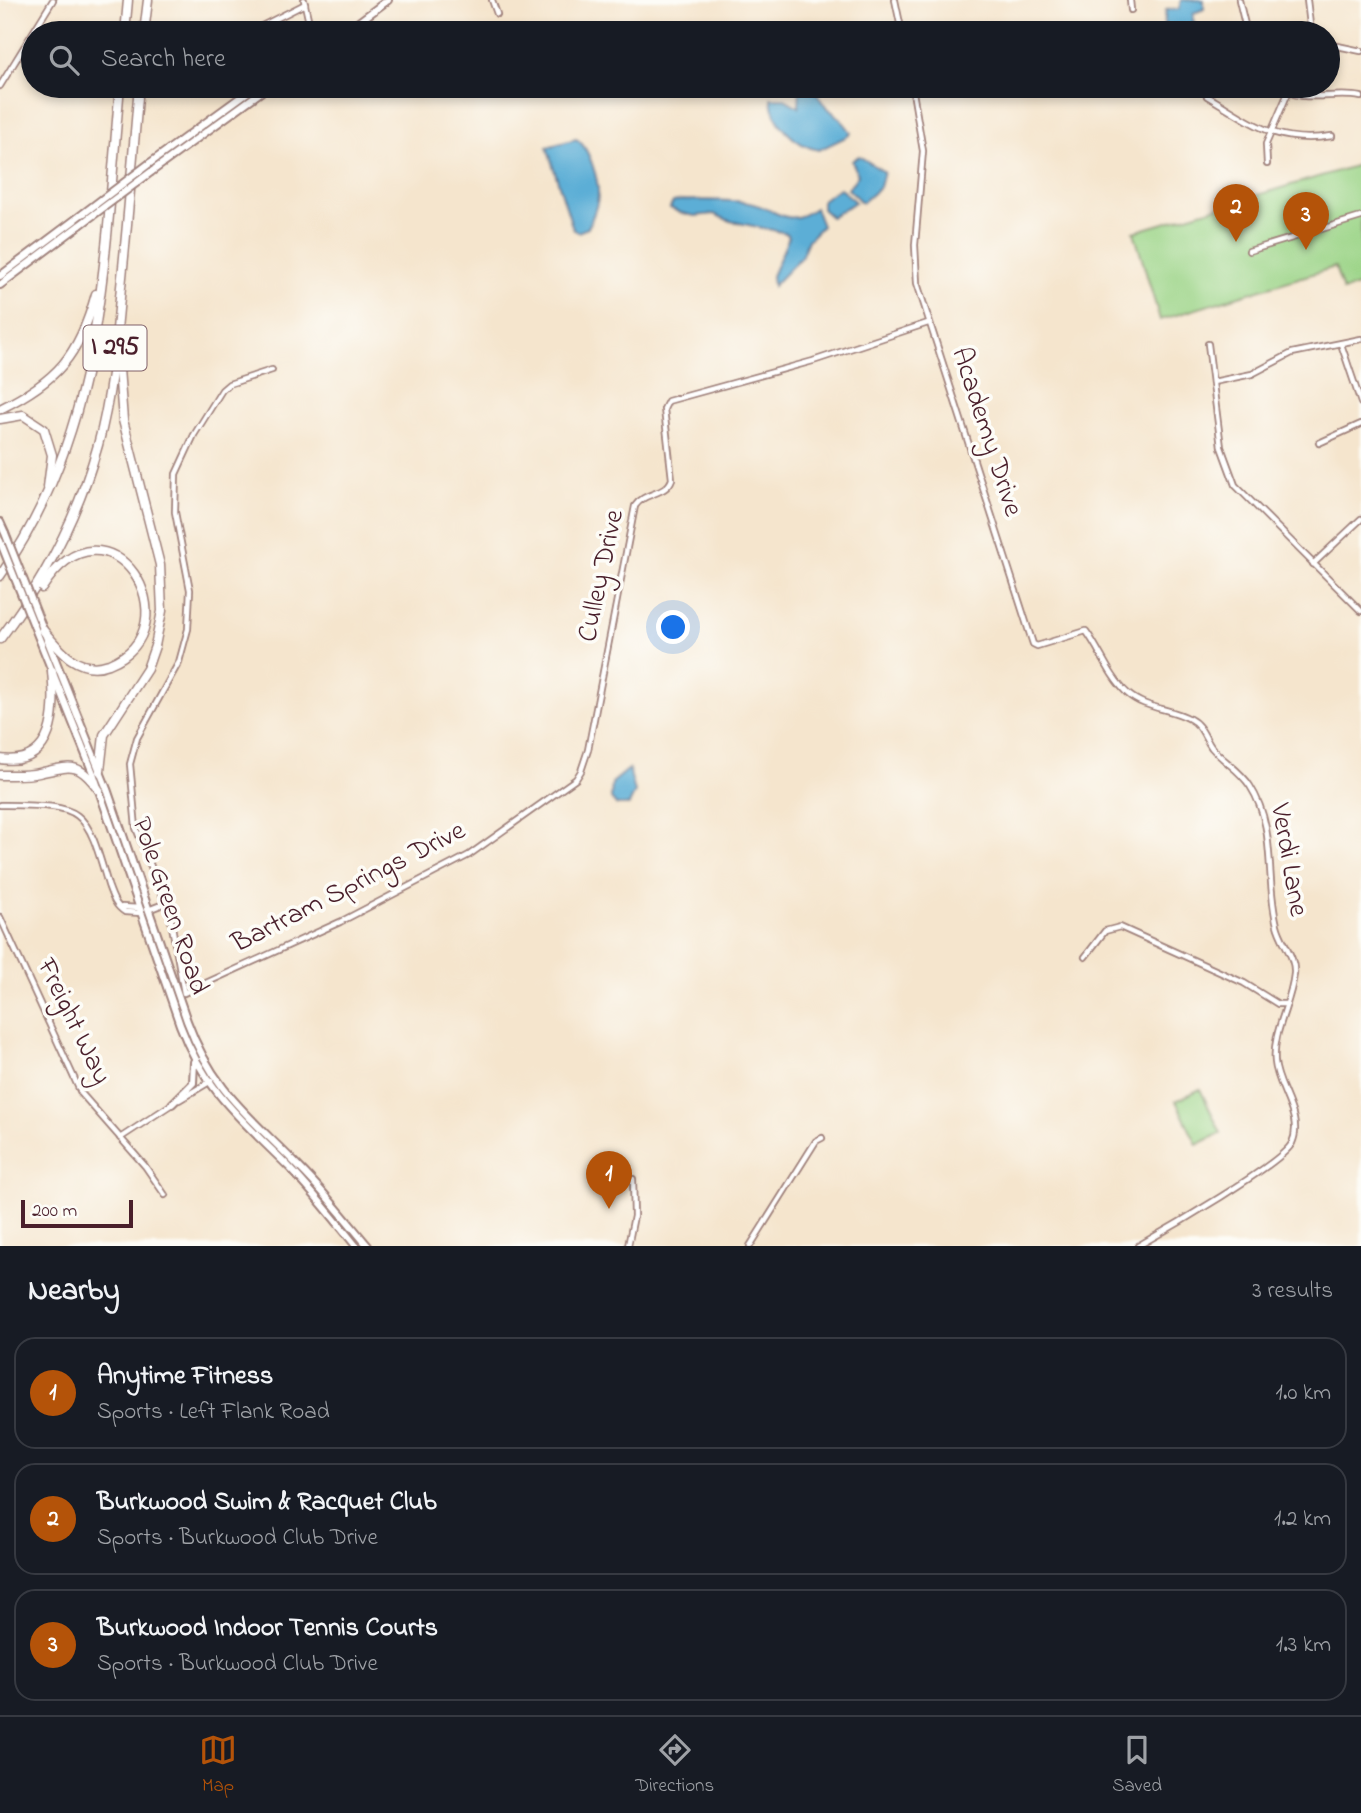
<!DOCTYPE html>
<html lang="en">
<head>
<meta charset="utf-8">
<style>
  :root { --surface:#171b24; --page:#20242c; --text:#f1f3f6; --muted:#9ea1a6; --line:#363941; --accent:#b45309 }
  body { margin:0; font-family:"Indie Flower",sans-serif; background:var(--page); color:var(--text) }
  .scale { position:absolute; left:21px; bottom:18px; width:112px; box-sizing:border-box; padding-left:7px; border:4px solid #4a1f2b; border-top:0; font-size:19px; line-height:24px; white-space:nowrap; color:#4a1f2b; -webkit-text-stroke:5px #fdfcf7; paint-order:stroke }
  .you { position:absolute; left:674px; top:628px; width:24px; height:24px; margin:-18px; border:5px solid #fff; border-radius:50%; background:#1a73e8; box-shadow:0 0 0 10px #1a73e833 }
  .badge { display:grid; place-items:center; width:46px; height:46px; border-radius:50%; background:var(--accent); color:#fff; font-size:23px; font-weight:700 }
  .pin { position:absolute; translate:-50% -58px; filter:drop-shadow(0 2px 4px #0008) }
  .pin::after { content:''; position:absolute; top:37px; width:24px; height:21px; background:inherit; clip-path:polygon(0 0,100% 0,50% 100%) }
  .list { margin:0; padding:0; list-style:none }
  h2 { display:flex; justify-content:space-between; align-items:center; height:91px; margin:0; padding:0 28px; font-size:30px }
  h2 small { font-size:23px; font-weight:400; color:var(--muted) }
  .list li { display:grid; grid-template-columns:46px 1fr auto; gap:21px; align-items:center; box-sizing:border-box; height:112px; margin:0 14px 14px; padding:0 14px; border:2px solid var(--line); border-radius:21px }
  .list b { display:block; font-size:26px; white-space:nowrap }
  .list p { margin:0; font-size:23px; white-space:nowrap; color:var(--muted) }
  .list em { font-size:23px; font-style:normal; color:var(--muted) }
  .icon { flex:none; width:38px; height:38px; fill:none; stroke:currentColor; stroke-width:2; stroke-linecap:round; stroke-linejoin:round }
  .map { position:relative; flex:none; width:1361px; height:1246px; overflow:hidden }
  .search { position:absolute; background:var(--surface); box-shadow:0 4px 10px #0003; left:21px; right:21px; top:21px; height:77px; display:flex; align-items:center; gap:18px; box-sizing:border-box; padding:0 24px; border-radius:38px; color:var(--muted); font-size:26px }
  .sheet { height:469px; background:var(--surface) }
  nav { display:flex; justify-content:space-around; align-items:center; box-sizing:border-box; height:98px; border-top:2px solid var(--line); background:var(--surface); font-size:19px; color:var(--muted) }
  nav a { display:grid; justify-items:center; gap:4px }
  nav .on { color:var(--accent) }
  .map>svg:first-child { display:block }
</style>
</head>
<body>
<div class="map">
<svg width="1361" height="1246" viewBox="0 0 1361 1246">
  <rect width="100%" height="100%" fill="#fdfcf7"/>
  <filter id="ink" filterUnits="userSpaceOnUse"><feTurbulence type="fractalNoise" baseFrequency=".0143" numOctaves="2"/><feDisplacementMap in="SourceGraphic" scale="14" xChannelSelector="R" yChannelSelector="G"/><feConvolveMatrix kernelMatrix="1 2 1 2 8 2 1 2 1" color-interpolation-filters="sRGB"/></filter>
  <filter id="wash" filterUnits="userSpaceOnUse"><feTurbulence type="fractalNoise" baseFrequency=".00686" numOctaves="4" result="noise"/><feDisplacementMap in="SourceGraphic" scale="28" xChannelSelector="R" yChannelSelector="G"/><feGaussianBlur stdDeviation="1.57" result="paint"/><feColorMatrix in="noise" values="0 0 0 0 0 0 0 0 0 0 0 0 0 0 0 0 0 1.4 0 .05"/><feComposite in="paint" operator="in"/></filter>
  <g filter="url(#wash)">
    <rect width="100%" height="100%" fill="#f5e5cd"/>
    <g fill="#9bd487" stroke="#727a59" stroke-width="2">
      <path d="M1361 164V285L1343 291 1335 267 1160 320 1134 232Z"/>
      <path d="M1200 1089 1221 1133 1197 1145 1176 1101Z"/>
    </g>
    <g fill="#5baed6" stroke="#526680" stroke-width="2">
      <path d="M1181 0H1204V9L1194 13 1193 21 1198 27 1194 32 1164 25 1166 10 1179 9Z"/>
      <path d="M800 86H815C820 110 841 113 851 133L848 136 819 150C795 146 772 122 771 98H783L799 107Z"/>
      <path d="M576 139C589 146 599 181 598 195 598 206 592 218 588 228L578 232 573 229 547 147Z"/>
      <path d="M859 156 884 172 880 187 862 203 848 189 858 175 852 161Z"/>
      <path d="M840 188 855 202 831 217 822 209V200Z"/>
      <path d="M682 200C704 201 728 199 749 203 777 208 786 230 815 208L822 226 808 240 801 257 773 286 772 276 789 237 786 233 730 221 714 214 695 216 681 213 670 208 673 202Z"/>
      <path d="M629 769 635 792 629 805H616L611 799 612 783Z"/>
    </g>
  </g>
  <g filter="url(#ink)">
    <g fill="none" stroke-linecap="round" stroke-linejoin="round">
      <g stroke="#a0827c" stroke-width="8">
        <g id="minor">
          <path d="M304 0 309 23 316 33"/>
          <path d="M492 0 497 14"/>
          <path d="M895 0 902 33"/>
          <path d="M1130 0 1131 10"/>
          <path d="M1239 0 1247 33"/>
          <path d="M1307 0 1311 33"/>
          <path d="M248 33 305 4"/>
          <path d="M1328 44 1361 51"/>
          <path d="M0 86 53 0"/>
          <path d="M912 86 923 151 915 245 917 283 1033 644 1037 646 1086 631C1100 650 1109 676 1127 693 1144 709 1171 708 1190 719 1202 725 1205 739 1212 748 1224 762 1240 770 1250 786 1277 828 1265 879 1277 925 1281 942 1296 957 1294 974 1291 1004 1272 1032 1275 1062 1277 1088 1304 1117 1292 1143 1283 1163 1163 1232 1138 1246"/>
          <path d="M1278 86C1301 105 1333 91 1361 97"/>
          <path d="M1207 96C1253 123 1276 145 1332 136"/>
          <path d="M1267 164 1266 144 1288 93"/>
          <path d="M1249 251 1361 217"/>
          <path d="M1208 344 1221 447 1235 485 1361 611"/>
          <path d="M1341 344 1361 403"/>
          <path d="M272 370 229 384 222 390 194 435 176 474 175 512 190 590 188 629 179 662 137 738 130 764 136 828 170 915 184 993 340 922 469 855 576 779 581 771 588 750 635 506C645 491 666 496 672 479L664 409 668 401 813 361 928 323"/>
          <path d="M1213 382 1252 374 1292 353 1361 339"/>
          <path d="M1319 443 1361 424"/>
          <path d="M1313 564 1361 519"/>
          <path d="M0 805C83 806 85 804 108 885 112 896 115 906 125 912L141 913"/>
          <path d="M122 907 140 908"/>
          <path d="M148 910 166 903"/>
          <path d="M0 917 81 1093 145 1166 165 1195"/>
          <path d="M1085 957 1105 931 1120 927 1244 983 1278 1004H1287"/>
          <path d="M179 1100 211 1081"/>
          <path d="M120 1138 172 1104"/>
          <path d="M628 1246 634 1216 633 1179"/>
          <path d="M750 1246 816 1141 822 1138"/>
        </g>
      </g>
      <g stroke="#a0827c" stroke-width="10">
        <g id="major">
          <path d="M344 33 388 0"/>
          <path d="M150 163 256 86"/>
          <path d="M151 172 269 86"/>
          <path d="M0 276 84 213"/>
          <path d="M0 285 80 225"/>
          <path d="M0 522 5 533"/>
          <path d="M39 619 107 789 187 1021C213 1092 251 1117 301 1169 325 1193 346 1220 368 1246"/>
          <path d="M34 626 93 773 180 1025C204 1090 243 1121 290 1168 314 1193 335 1220 356 1246"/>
          <path d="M172 1104 193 1083 194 1062"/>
        </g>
      </g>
      <g stroke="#a0827c" stroke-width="11">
        <g id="highway">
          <path d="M125 33 128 0"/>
          <path d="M144 33 148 0"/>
          <path d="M0 409C57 381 79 356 96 294"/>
          <path d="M0 419 23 415 44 429 52 455 48 487"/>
          <path d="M0 576C104 429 104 258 120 86"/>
          <path d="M42 588C109 483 198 629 109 664 79 675 60 651 43 630"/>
          <path d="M0 639C44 581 78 516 98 445 112 394 116 340 121 287 128 220 133 153 139 86"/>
          <path d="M0 759C56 767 56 710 52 671"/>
          <path d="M100 771 104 735 147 669 155 646 162 611 160 565 123 420 118 356"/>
          <path d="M0 775C13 775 26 776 39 773 71 766 78 761 99 790"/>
        </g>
      </g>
      <use href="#minor" stroke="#fff" stroke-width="4.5"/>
      <use href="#major" stroke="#fff" stroke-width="6"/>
      <use href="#highway" stroke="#fff" stroke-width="8"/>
      <g stroke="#a0827c" stroke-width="10" stroke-linecap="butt">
        <g id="major-bridge">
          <path d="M84 213 150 163"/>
          <path d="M80 225 151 172"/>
          <path d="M5 533 39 619"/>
          <path d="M0 541 34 626"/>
        </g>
      </g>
      <use href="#major-bridge" stroke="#fff" stroke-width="6"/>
    </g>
  </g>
  <g text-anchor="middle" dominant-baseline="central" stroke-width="7" stroke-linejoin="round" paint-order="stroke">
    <rect fill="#fdfcf7" stroke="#806168" stroke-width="2" x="83.5" y="325.5" width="63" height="45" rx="5"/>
    <g font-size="26" font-weight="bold" fill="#4a1f2b">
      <text x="115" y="348">I 295</text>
    </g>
    <g font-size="28" fill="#4a1f2b" stroke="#fdfcf7">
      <text transform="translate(986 432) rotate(72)">Academy Drive</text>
      <text transform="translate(602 576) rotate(-78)">Culley Drive</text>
      <text transform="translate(1288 860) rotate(80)">Verdi Lane</text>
      <text transform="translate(349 888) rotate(-27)">Bartram Springs Drive</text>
      <text transform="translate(169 906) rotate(71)">Pole Green Road</text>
      <text transform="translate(73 1022) rotate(64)">Freight Way</text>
    </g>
  </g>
</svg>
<div class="scale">200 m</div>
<div class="you"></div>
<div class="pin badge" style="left:609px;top:1209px">1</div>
<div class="pin badge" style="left:1236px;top:242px">2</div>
<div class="pin badge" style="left:1306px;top:250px">3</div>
<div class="search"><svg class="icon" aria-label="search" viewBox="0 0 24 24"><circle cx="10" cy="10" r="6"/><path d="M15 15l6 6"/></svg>Search here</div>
</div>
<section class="sheet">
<h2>Nearby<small>3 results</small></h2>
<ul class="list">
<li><span class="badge">1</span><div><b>Anytime Fitness</b><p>Sports · Left Flank Road</p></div><em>1.0 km</em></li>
<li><span class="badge">2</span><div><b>Burkwood Swim &amp; Racquet Club</b><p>Sports · Burkwood Club Drive</p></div><em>1.2 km</em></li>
<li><span class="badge">3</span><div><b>Burkwood Indoor Tennis Courts</b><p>Sports · Burkwood Club Drive</p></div><em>1.3 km</em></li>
</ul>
</section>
<nav>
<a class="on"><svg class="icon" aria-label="map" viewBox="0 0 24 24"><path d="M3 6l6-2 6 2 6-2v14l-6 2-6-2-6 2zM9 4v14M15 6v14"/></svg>Map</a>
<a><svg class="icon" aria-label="directions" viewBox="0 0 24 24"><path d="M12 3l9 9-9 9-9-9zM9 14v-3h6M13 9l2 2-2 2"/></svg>Directions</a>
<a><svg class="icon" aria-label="saved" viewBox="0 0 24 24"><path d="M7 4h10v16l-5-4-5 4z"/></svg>Saved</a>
</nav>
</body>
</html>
